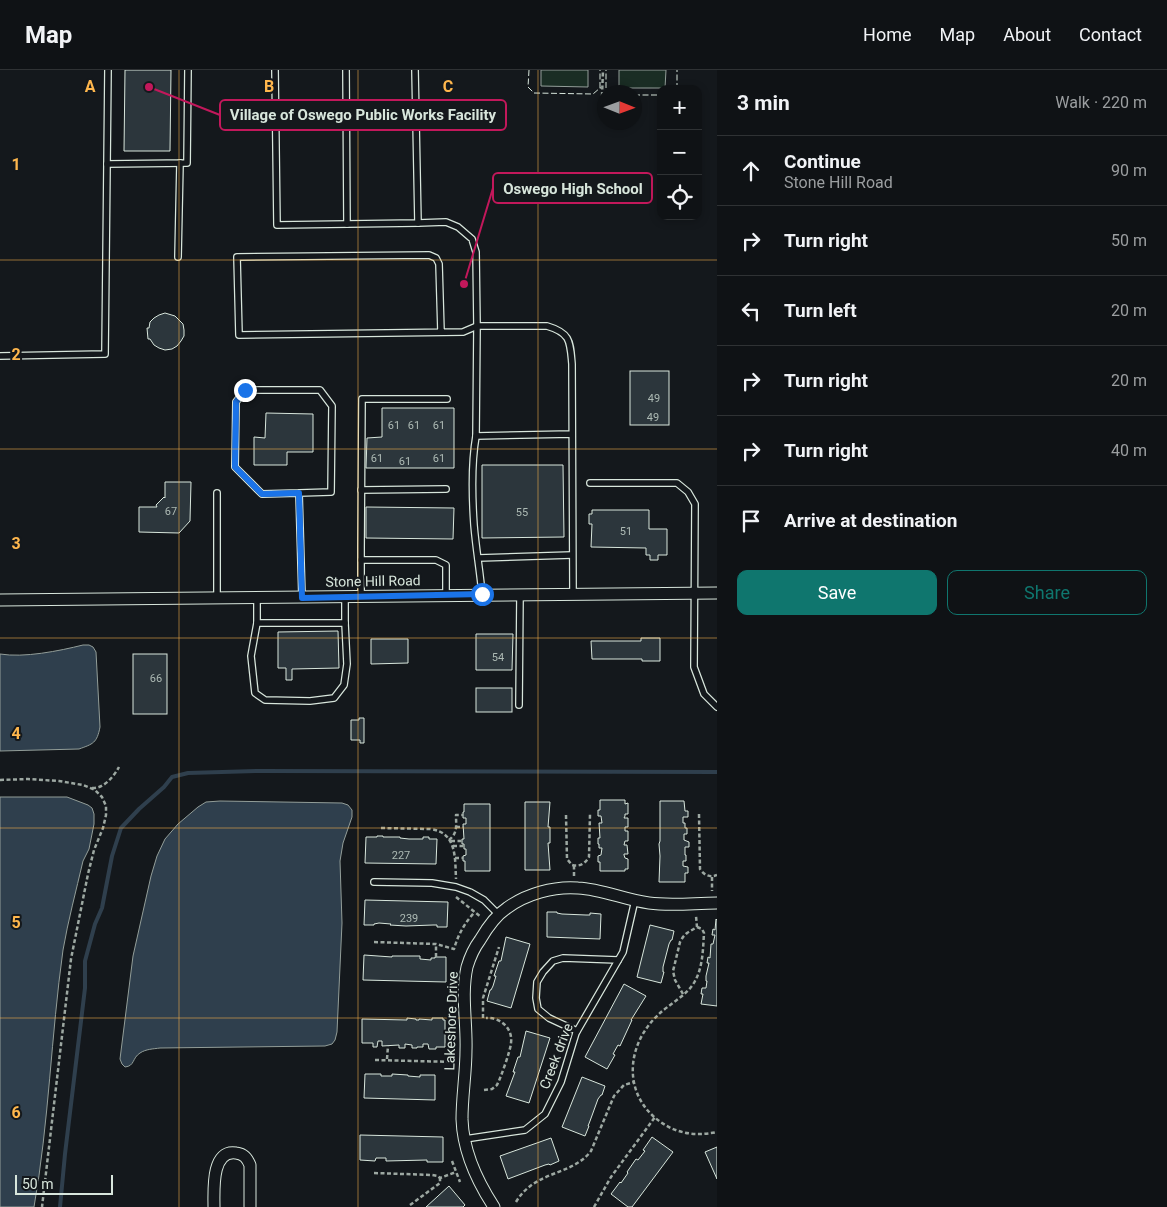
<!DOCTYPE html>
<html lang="en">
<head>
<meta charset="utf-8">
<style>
  :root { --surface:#0f1215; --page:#181b1e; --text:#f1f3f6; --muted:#9b9ea0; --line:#2f3234; --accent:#0f766e }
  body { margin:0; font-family:Roboto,sans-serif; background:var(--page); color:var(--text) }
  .controls { position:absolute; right:15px; top:15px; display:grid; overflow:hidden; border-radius:10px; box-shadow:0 2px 8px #0003 }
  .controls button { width:45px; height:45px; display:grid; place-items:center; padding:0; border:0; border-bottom:1px solid var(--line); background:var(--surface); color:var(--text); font:25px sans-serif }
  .compass { position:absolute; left:597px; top:15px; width:45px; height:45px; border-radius:50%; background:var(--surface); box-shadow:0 2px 8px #0003; rotate:91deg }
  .scale { position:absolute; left:15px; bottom:12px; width:98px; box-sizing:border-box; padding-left:5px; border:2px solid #d8e6dc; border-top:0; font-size:14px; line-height:18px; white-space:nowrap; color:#d8e6dc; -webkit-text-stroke:4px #14181c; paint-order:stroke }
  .stop { position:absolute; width:15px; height:15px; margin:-11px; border:4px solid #1a73e8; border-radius:50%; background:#fff }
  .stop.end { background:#1a73e8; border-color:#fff; box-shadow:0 1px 5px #0008 }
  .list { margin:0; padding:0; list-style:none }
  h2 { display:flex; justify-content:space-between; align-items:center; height:65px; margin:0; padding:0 20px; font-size:21px }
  h2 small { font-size:16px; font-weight:400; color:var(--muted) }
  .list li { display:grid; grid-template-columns:32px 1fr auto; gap:15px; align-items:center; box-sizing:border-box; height:70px; padding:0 20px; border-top:1px solid var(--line) }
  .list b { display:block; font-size:19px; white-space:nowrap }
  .list p { margin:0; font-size:16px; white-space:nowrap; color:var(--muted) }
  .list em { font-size:16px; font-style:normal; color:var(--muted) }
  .actions { display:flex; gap:10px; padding:15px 20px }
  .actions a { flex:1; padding:11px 0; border:1px solid var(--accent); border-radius:10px; text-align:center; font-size:18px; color:var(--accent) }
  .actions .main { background:var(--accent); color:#fff }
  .icon { flex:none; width:28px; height:28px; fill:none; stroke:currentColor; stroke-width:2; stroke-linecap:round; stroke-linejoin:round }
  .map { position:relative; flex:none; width:717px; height:1137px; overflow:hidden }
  header { display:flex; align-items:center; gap:30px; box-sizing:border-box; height:70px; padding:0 25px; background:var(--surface); border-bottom:1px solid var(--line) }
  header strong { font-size:24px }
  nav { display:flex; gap:28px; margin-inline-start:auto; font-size:18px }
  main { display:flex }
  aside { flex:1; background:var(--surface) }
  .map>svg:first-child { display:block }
</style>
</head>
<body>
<header>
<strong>Map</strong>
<nav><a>Home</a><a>Map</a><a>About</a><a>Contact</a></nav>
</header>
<main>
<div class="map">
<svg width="717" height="1137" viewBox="0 0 717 1137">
  <rect width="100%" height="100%" fill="#14181c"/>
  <g fill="#1a2d24" stroke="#939e99">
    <path d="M541 0H588V17L541 16Z"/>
    <path d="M619 0H666L665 18H619Z"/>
  </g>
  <g fill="#2f3f4d" stroke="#939e99">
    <path d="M83 575H89L93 577 96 582 100 657C97 673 93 674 79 679L0 681V584C24 588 59 581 83 575Z"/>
    <path d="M0 727H67L88 735 92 738 94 744V754L89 779 83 791C76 821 68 851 63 880 51 966 49 1052 34 1137H0Z"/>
    <path d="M220 731 342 733 348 735 352 740V747L343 773 340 791 342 853 337 962 335 970 332 974 325 976 160 978C153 979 146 979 140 983 132 988 135 996 125 997L122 994 120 989 133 886 151 806 157 786 165 769 178 754 198 737 206 732Z"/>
  </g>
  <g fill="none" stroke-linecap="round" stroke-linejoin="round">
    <path stroke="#2f3f4d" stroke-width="4" d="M60 1137 65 1084 85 918V891L95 854 102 838 112 786 121 758 139 739 164 717 172 707 188 703 257 701 717 702"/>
  </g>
  <g fill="#2c363c" stroke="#d8e6dc">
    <path d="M125 0H171L170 81H124Z"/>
    <path d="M165 243 175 246 183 254 184 260V266L181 271 177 276 172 279 165 280 159 278 154 275 150 269H148L147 258H149L150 252 154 248 159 245Z"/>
    <rect x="630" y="301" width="39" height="54"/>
    <path d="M382 338H454V398H366L367 368 382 367Z"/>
    <path d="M266 343 313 344V382H287V395H254V367L265 368Z"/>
    <path d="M482 395H563L564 467 482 468Z"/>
    <path d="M165 412H191L190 451 179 463 139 462V437H157L156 435 164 427 165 428Z"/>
    <path d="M366 437 454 438 453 469 366 468Z"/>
    <path d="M592 440H649V459H667V485H658V490H650V485H646V478L591 477 592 454H589V444H592Z"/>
    <path d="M338 561 339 598 292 599V610H286V598H278V562Z"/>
    <path d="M476 564H513L512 600H476Z"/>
    <path d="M641 568H660V591H642V589H592L591 571H641Z"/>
    <path d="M371 569H408V593L371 594Z"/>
    <rect x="133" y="584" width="34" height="60"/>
    <rect x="476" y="618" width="36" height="24"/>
    <path d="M359 648H364V673H360V670H351V650H359Z"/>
    <path d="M600 730H625V734L628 733V744H625V746L624 748H628V757H625V761H628V771H625L624 775H627L628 784H624V785L625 788 628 789V799H625V801H600V792H598V786L601 785 602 778H599V774H598V768H600L599 753H602L601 746H598V740H600Z"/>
    <path d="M660 731H684L685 741H688V747H683V753H685V758H687V764H684V770L689 772V777H685V785H686V791H683V796L688 797V803H685V812H659L660 786 659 774 660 771Z"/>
    <path d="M525 732H550L548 757H550V773H548L550 800H525Z"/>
    <path d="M464 734H490V801H465V791H463V786L466 785V779H464V774H462V769H464L463 754H466V748H463V742H464Z"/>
    <path d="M377 766H383V767H400V768L409 769H423V767H429V769H437L436 794 365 793 366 767H377Z"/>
    <path d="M365 830 448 832 447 857H437V855H433L406 856 390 855 391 854 379 853 374 854V855H364Z"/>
    <path d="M547 842H557V843L562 844 586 845H590V843L601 844 600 869 547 867Z"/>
    <path d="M716 849 717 850V936L701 934 703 924H701L702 918H706L707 911H706V906L709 893H707L708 887 710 888 711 874H713L715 865H712L713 859 715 860Z"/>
    <path d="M650 855 674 861 672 870H671L669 874 663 897V902H664L661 913 637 907Z"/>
    <path d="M506 867 530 874 511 938 487 931 490 920H491L493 916 496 906H494L499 891H501Z"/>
    <path d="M364 885 392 887V886H420V889L431 890V888H435V887H446V912L363 910Z"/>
    <path d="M624 914 646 926 631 950H632L620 976 618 975 613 984 615 985 607 999 585 987Z"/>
    <path d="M407 948 416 949V950H419V949L432 950V948H443V950H445V977H436V979H429L428 974H423V977H417V978H412V975L405 974V978H399V975L382 976V971H378L377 977H373V973H362V949L407 950Z"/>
    <path d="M526 961 550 968 529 1033 506 1026 515 1002H513L518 987H520Z"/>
    <path d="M365 1004H381V1006H392V1004L408 1005V1006L420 1007V1005H435V1030L364 1028Z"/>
    <path d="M582 1007 605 1016 602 1025H601L598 1029 590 1051 588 1056H589L585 1066 562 1057Z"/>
    <path d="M360 1065 443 1067V1092H427V1090L386 1091V1088H376L375 1091 360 1090Z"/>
    <path d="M652 1067 673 1082 632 1137H628L611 1124 620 1112 621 1113 628 1103 627 1102 636 1089 638 1090 645 1081 643 1080Z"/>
    <path d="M551 1068 559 1091 550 1095 549 1094 545 1095 508 1109 500 1086Z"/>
    <path d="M717 1077V1109L705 1082Z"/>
    <path d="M449 1116 465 1135 463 1137H426Z"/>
  </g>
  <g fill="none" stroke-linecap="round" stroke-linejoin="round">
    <g stroke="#d8e6dc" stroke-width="8">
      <g id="service">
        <path d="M275 0 277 155 418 153 415 0"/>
        <path d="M346 0 347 154"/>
        <path d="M107 94 187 93 188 0"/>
        <path d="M418 153 446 152 458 157 472 169 476 182 477 256 463 262 239 265 237 187 429 185 436 188 439 194 441 262"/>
        <path d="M178 187 180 93"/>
        <path d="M0 286 105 284 108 0"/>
        <path d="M572 364 476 366 477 256H547C571 263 570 272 572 294L573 523"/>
        <path d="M476 366C471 395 472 426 474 455 476 479 480 501 482 524"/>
        <path d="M590 413H677L688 422 695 434 694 597 704 624 717 637"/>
        <path d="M361 420 446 419"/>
        <path d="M299 423 262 424 235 397 236 332 245 320H320L332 336 331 422 299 423 302 527"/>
        <path d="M478 488 572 485"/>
        <path d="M361 490H436L446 495V525"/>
        <path d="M257 527V553H345V527"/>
        <path d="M361 527V477L362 329H447"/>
        <path d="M217 528V423"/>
        <path d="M257 553 251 586 255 623 265 630 310 631 334 628 344 615 347 594 345 553"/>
        <path d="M519 635 520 524"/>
        <path d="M374 812 432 813 456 817 470 822 484 830 499 845"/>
        <path d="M577 961 549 948 538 939 536 928 537 912 543 902 553 891 563 888 618 890"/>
        <path d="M465 1069 525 1060 545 1044 561 1012 576 963 623 882 635 830"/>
      </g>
    </g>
    <g stroke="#d8e6dc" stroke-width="13">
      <g id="minor">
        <path d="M0 530 717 523"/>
        <path d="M214 1137C214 1121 211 1079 236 1083 244 1084 247 1088 250 1095V1137"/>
        <path d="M494 1137C477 1111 463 1081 462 1049 462 1026 466 1003 466 980 467 953 461 925 467 897 470 887 474 878 480 870 487 858 495 846 507 838 526 824 554 816 578 818 602 819 625 830 649 833 671 836 695 833 717 833"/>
      </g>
    </g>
    <g stroke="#9da8a2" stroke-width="2.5" stroke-dasharray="4 2.5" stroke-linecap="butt">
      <path d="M602 26 603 0"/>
      <path d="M0 710 28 709 59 711 83 715 95 720 102 727 106 736V745L103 758 94 780 88 804 71 889 42 1137"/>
      <path d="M92 718C104 719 114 706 119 697"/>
      <path d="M699 744 700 799C704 805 710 808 717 805"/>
      <path d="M566 745 567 789 572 795C579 797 585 794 589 787L590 744"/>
      <path d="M456 757H463"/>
      <path d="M381 758 430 759C457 762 455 788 456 809"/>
      <path d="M449 770C458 763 456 755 456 745H463"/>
      <path d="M451 771H462"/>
      <path d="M453 776H464"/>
      <path d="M455 788H463"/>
      <path d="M574 806V795"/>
      <path d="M712 807V821"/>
      <path d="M456 827 481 847"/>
      <path d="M697 857 702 859 704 863C703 878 703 897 695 911 688 925 669 934 658 945 629 972 622 1017 653 1046 672 1063 693 1067 717 1062"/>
      <path d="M374 872 436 874 454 879C458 865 465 852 475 842"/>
      <path d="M436 887V874"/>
      <path d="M683 924 675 910 673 901 675 893 680 872 683 867 687 863 697 857 696 846"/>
      <path d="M483 948V928L499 877"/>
      <path d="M387 989 388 976"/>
      <path d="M375 990 455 992"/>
      <path d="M484 1020 492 1019 497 1015C501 1007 510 982 511 973 513 958 500 947 486 948"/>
      <path d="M452 1091 460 1112"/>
      <path d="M374 1103 432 1105 438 1106 440 1108 456 1102"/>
      <path d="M516 1132C535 1100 572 1106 591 1081L614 1026 624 1015 634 1012"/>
      <path d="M410 1135 440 1113V1108"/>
      <path d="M594 1137 611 1107 655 1047"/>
    </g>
    <use href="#service" stroke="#14181c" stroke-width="5.5"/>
    <use href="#minor" stroke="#14181c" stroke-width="11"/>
    <g stroke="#d8e6dc" stroke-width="1" stroke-dasharray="6 2.5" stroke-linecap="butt">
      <path d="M529 0 528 17 534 23 593 24 600 18H601"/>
      <path d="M600 18V0"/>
      <path d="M606 18V0"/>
      <path d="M677 19V0"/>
      <path d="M634 25H661"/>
    </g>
  </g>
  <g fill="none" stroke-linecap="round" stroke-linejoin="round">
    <path stroke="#1a73e8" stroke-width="6" d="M245 320 236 332 235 397 262 424 299 423 302 528 482 524"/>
  </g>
  <path fill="none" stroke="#ffb74d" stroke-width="1" stroke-opacity="0.55" d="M179 0V1137M358 0V1137M538 0V1137M0 190H717M0 379H717M0 568H717M0 758H717M0 948H717"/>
  <g text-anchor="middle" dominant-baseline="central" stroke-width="4" stroke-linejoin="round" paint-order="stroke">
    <g font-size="11" fill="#adbab4">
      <text x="654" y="328">49</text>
      <text x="653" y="347">49</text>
      <text x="394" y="355">61</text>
      <text x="414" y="355">61</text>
      <text x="439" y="355">61</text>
      <text x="377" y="388">61</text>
      <text x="439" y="388">61</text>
      <text x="405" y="391">61</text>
      <text x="171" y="441">67</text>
      <text x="522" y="442">55</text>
      <text x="626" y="461">51</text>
      <text x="498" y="587">54</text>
      <text x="156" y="608">66</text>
      <text x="401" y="785">227</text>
      <text x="409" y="848">239</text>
    </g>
    <g font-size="14" fill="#d8e6dc" stroke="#14181c">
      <text transform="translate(373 511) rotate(-1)">Stone Hill Road</text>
      <text transform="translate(451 951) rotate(-88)">Lakeshore Drive</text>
      <text transform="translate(556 986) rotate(-69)">Creek drive</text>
    </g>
  </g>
  <g font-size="16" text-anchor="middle" font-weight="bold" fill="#ffb74d" stroke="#14181c" stroke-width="4" stroke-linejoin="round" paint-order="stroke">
    <text x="90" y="22">A</text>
    <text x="269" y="22">B</text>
    <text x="448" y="22">C</text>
    <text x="16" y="100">1</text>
    <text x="16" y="290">2</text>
    <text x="16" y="479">3</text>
    <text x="16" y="669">4</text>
    <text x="16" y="858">5</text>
    <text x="16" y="1048">6</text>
  </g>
  <path fill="none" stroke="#c2185b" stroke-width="2" d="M149 17L220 45M464 214L493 118"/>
  <g fill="#c2185b" stroke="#14181c" stroke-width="2">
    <circle cx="149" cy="17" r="5"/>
    <circle cx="464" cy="214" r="5"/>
  </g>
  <g fill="#14181c" stroke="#c2185b" stroke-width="2">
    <rect x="220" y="30" width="286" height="30" rx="5"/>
    <rect x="493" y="103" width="159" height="30" rx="5"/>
  </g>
  <g font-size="15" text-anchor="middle" font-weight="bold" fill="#d8e6dc">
    <text x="363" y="50">Village of Oswego Public Works Facility</text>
    <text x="573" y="124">Oswego High School</text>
  </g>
</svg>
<div class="controls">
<button>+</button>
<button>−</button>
<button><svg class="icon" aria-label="locate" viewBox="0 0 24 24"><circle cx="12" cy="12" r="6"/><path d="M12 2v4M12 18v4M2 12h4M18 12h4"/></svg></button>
</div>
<svg class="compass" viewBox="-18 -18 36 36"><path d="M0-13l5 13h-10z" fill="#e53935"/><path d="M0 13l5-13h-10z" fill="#9b9ea0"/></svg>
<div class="scale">50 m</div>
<div class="stop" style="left:482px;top:524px"></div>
<div class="stop end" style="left:245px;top:320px"></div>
</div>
<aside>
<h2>3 min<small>Walk · 220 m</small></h2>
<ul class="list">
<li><svg class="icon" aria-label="ahead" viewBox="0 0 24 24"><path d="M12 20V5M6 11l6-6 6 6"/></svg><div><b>Continue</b><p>Stone Hill Road</p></div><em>90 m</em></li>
<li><svg class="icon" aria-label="right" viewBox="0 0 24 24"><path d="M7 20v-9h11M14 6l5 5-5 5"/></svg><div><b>Turn right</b></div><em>50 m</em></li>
<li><svg class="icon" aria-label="left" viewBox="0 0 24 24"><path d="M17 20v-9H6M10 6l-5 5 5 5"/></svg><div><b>Turn left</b></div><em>20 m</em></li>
<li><svg class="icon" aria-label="right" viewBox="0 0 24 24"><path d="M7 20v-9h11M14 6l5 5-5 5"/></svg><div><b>Turn right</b></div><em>20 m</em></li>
<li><svg class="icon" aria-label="right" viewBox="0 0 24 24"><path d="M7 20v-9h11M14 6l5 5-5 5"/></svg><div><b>Turn right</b></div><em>40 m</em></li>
<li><svg class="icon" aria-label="arrive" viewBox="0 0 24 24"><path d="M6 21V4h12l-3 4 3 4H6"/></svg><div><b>Arrive at destination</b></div></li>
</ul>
<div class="actions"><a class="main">Save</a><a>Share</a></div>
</aside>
</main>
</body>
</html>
